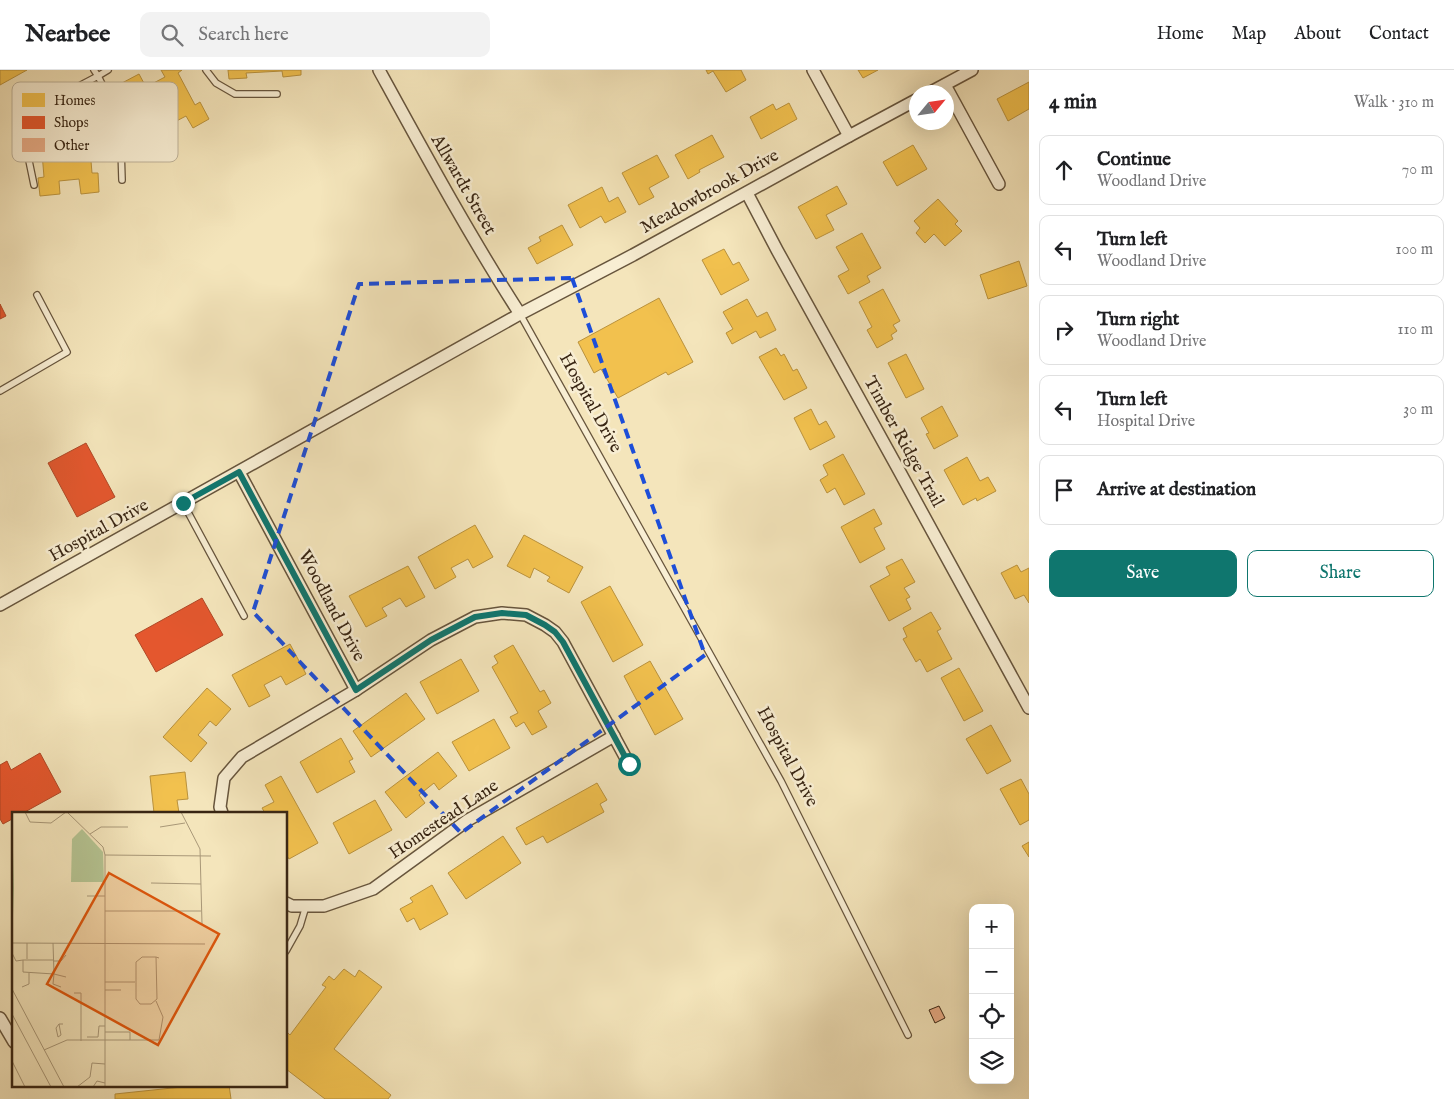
<!DOCTYPE html>
<html lang="en">
<head>
<meta charset="utf-8">
<style>
  :root { --surface:#fff; --page:#f2f2f2; --text:#202124; --muted:#757577; --line:#e0e0e0; --accent:#0f766e }
  body { margin:0; font-family:"IM FELL English",serif; background:var(--page); color:var(--text) }
  .controls { position:absolute; right:15px; bottom:15px; display:grid; overflow:hidden; border-radius:10px; box-shadow:0 5px 20px #0002 }
  .controls button { width:45px; height:45px; display:grid; place-items:center; padding:0; border:0; border-bottom:1px solid var(--line); background:var(--surface); color:var(--text); font:25px sans-serif }
  .compass { position:absolute; left:909px; top:15px; width:45px; height:45px; border-radius:50%; background:var(--surface); box-shadow:0 5px 20px #0002; rotate:61deg }
  .stop { position:absolute; width:15px; height:15px; margin:-11px; border:4px solid #0f766e; border-radius:50%; background:#fff }
  .stop.end { background:#0f766e; border-color:#fff; box-shadow:0 1px 5px #0008 }
  .list { margin:0; padding:0; list-style:none }
  h2 { display:flex; justify-content:space-between; align-items:center; height:65px; margin:0; padding:0 20px; font-size:21px }
  h2 small { font-size:16px; font-weight:400; color:var(--muted) }
  .list li { display:grid; grid-template-columns:32px 1fr auto; gap:15px; align-items:center; box-sizing:border-box; height:70px; margin:0 10px 10px; padding:0 10px; border:1px solid var(--line); border-radius:10px }
  .list b { display:block; font-size:19px; white-space:nowrap }
  .list p { margin:0; font-size:16px; white-space:nowrap; color:var(--muted) }
  .list em { font-size:16px; font-style:normal; color:var(--muted) }
  .actions { display:flex; gap:10px; padding:15px 20px }
  .actions a { flex:1; padding:11px 0; border:1px solid var(--accent); border-radius:10px; text-align:center; font-size:18px; color:var(--accent) }
  .actions .main { background:var(--accent); color:#fff }
  .icon { flex:none; width:28px; height:28px; fill:none; stroke:currentColor; stroke-width:2; stroke-linecap:round; stroke-linejoin:round }
  .map { position:relative; flex:none; width:1029px; height:1029px; overflow:hidden }
  header { display:flex; align-items:center; gap:30px; box-sizing:border-box; height:70px; padding:0 25px; background:var(--surface); border-bottom:1px solid var(--line) }
  header strong { font-size:24px }
  nav { display:flex; gap:28px; margin-inline-start:auto; font-size:18px }
  .search { width:350px; height:45px; background:var(--page); display:flex; align-items:center; gap:12px; box-sizing:border-box; padding:0 18px; border-radius:10px; color:var(--muted); font-size:19px }
  main { display:flex }
  aside { flex:1; background:var(--surface) }
  .map>svg:first-child { display:block }
</style>
</head>
<body>
<header>
<strong>Nearbee</strong>
<div class="search"><svg class="icon" aria-label="search" viewBox="0 0 24 24"><circle cx="10" cy="10" r="6"/><path d="M15 15l6 6"/></svg>Search here</div>
<nav><a>Home</a><a>Map</a><a>About</a><a>Contact</a></nav>
</header>
<main>
<div class="map">
<svg width="1029" height="1029" viewBox="0 0 1029 1029">
  <rect width="100%" height="100%" fill="#f4e5bb"/>
  <filter id="stains"><feTurbulence type="fractalNoise" baseFrequency=".004" numOctaves="4"/><feColorMatrix values="0 0 0 0 .2 0 0 0 0 .09 0 0 0 0 .02 0 0 0 .5 -.17"/></filter>
  <radialGradient id="worn" r=".72"><stop offset=".6" stop-color="#630" stop-opacity="0"/><stop offset="1" stop-color="#630" stop-opacity=".3"/></radialGradient>
  <g fill="#f2c14e" stroke="#ba923c">
    <path d="M0 0H27L0 15Z"/>
    <path d="M161 0H182L178 3 195 35 200 32 209 49 193 58 186 46 167 56 174 68 156 77 148 61 152 59 135 27 130 29 122 13 139 4 146 17 165 7Z"/>
    <path d="M228 0H301V5L283 7 282 1 246 3 247 8 229 9Z"/>
    <path d="M706 0H741L746 10 726 22 713 1 708 4Z"/>
    <path d="M858 0H878L863 8Z"/>
    <path d="M1029 12V39L1008 51 997 29Z"/>
    <path d="M789 33 797 49 761 69 750 47 773 34 776 40Z"/>
    <path d="M93 49 95 67H89L92 103H98L99 122 81 124 79 109 59 111 60 124 40 126 38 108 44 107 41 71 36 72 34 54 54 52 55 67 76 65 75 51Z"/>
    <path d="M712 65 724 87 699 100 700 102 688 109 675 85Z"/>
    <path d="M913 75 927 99 897 116 883 92Z"/>
    <path d="M657 85 669 107 649 118 654 127 639 135 622 103Z"/>
    <path d="M837 116 847 134 826 145 834 160 816 169 798 137Z"/>
    <path d="M602 117 609 132 618 127 626 142 605 153 601 146 580 158 568 135Z"/>
    <path d="M938 129 958 151 955 154 962 161 945 176 934 164 925 173 916 163 920 158 914 151Z"/>
    <path d="M562 155 573 175 537 194 528 178 541 171 539 167Z"/>
    <path d="M862 163 881 198 867 206 870 212 848 224 838 206 849 200 836 177Z"/>
    <path d="M724 179 733 195 739 192 749 210 721 225 702 190Z"/>
    <path d="M1019 191 1027 216 988 229 980 205Z"/>
    <path d="M883 219 900 251 893 255 897 261 891 265 893 269 877 278 867 260 872 257 859 232Z"/>
    <path d="M659 228 693 292 668 305 666 302 618 328 601 299 594 303 578 272Z"/>
    <path d="M747 229 757 247 767 242 776 260 760 268 756 261 732 274 726 263 733 259 723 242Z"/>
    <path d="M776 278 781 286 784 284 793 301 797 299 807 318 784 330 759 287Z"/>
    <path d="M906 284 924 319 906 328 888 293Z"/>
    <path d="M942 336 958 366 934 379 926 364 929 363 921 348Z"/>
    <path d="M811 339 819 355 826 351 835 367 810 380 794 348Z"/>
    <path d="M843 384 865 424 844 435 835 418 827 423 820 410 828 405 823 395Z"/>
    <path d="M967 387 980 411 988 407 996 421 977 431 976 428 963 435 944 400Z"/>
    <path d="M874 439 882 454 874 458 885 479 860 493 841 457Z"/>
    <path d="M475 455 493 487 473 498 468 489 451 498 456 507 435 519 418 487Z"/>
    <path d="M524 465 583 497 569 523 547 511 550 507 534 498 530 508 507 496Z"/>
    <path d="M902 489 915 512 904 518 910 527 906 529 911 539 889 551 870 516 890 505 886 497Z"/>
    <path d="M1017 495 1021 502 1029 498V533L1024 525 1015 529 1001 503Z"/>
    <path d="M408 496 425 527 406 537 400 528 382 538 387 546 366 557 349 526Z"/>
    <path d="M610 516 643 575 613 592 581 532Z"/>
    <path d="M931 542 941 559 937 561 952 589 927 602 920 589 916 592 903 569 907 567 903 558Z"/>
    <path d="M290 574 306 604 286 615 281 606 264 615 270 626 249 637 232 605Z"/>
    <path d="M513 575 540 622 544 620 551 633 538 641 547 657 532 665 524 652 516 657 510 647 518 643 492 597 498 593 494 586Z"/>
    <path d="M461 589 479 621 437 644 420 612Z"/>
    <path d="M650 591 683 649 655 665 624 606Z"/>
    <path d="M959 598 983 641 964 651 941 608Z"/>
    <path d="M207 618 231 639 216 656 210 651 198 665 207 673 191 692 163 667Z"/>
    <path d="M406 623 425 649 371 687 353 661Z"/>
    <path d="M494 649 510 678 469 701 452 672Z"/>
    <path d="M991 655 1011 691 987 704 966 669Z"/>
    <path d="M341 668 353 689 349 691 355 702 317 723 300 692Z"/>
    <path d="M438 682 457 706 439 720 434 713 419 725 425 733 406 748 385 722Z"/>
    <path d="M185 702 188 729 177 730 179 743H154L150 706Z"/>
    <path d="M281 706 318 773 289 789 286 784V743H265L262 738 274 732 265 715Z"/>
    <path d="M1021 709 1029 724V750L1020 755 1000 719Z"/>
    <path d="M597 713 607 730 600 734 604 742 547 773 543 766 526 775 516 758Z"/>
    <path d="M375 730 392 760 349 784 333 753Z"/>
    <path d="M503 766 521 793 466 829 448 803Z"/>
    <path d="M1029 772V787L1022 776Z"/>
    <path d="M432 815 448 844 420 860 414 848 407 852 400 839 413 832 410 828Z"/>
    <path d="M344 899 355 907 359 900 382 917 334 979 391 1025 388 1029H325L286 999V965L288 963 290 965 326 917 322 915 329 906 334 910Z"/>
    <path d="M201 1015H229L231 1029H115V1024Z"/>
  </g>
  <g fill="#e4572e" stroke="#b04826">
    <path d="M0 234 6 246 0 249Z"/>
    <path d="M86 373 115 427 77 447 48 393Z"/>
    <path d="M202 528 223 565 156 602 135 565Z"/>
    <path d="M40 683 61 722 23 743H14V748L3 754 0 749V695L7 691 11 700Z"/>
  </g>
  <path fill="#e8ac86" stroke="#382513" d="M939 936 945 948 935 953 929 940Z"/>
  <g fill="none" stroke-linecap="round" stroke-linejoin="round">
    <g stroke="#67553d" stroke-width="8">
      <g id="service">
        <path d="M94 0 98 6 108 0"/>
        <path d="M206 0 216 13 235 24H277"/>
        <path d="M34 115 22 57 26 44 98 6 115 40 121 78 122 110"/>
        <path d="M520 244 781 711 908 965"/>
        <path d="M0 321 67 282 37 225"/>
        <path d="M183 433 244 546"/>
        <path d="M286 881 300 856 306 836"/>
      </g>
    </g>
    <g stroke="#67553d" stroke-width="14">
      <g id="minor">
        <path d="M379 0C424 82 469 165 520 244"/>
        <path d="M813 0 849 66"/>
        <path d="M945 15 999 114"/>
        <path d="M931 22 972 0"/>
        <path d="M747 123 777 180 896 395 1029 638"/>
        <path d="M239 402 356 620"/>
        <path d="M0 535 520 244 633 185 849 66 916 30"/>
        <path d="M222 743 220 737 224 708 242 687 356 620 431 570 475 547 502 543 526 545 545 555 555 562 563 572 629 694"/>
        <path d="M286 833 292 836H324L373 819 468 750 614 666"/>
        <path d="M0 948 14 972"/>
      </g>
    </g>
    <use href="#service" stroke="#f8eed3" stroke-width="5.5"/>
    <use href="#minor" stroke="#f8eed3" stroke-width="11"/>
  </g>
  <g fill="none" stroke-linecap="round" stroke-linejoin="round">
    <path stroke="#0f766e" stroke-width="6" d="M183 433 239 402 356 620 431 570 475 547 502 543 526 545 545 555 555 562 563 572 629 694"/>
  </g>
  <path fill="none" stroke="#1d4ed8" stroke-width="4" stroke-dasharray="10 6" stroke-linejoin="round" d="M572 208 705 585 461 763 253 542 359 214Z"/>
  <g text-anchor="middle" dominant-baseline="central" stroke-width="5" stroke-linejoin="round" paint-order="stroke">
    <g font-size="18" fill="#382513" stroke="#f8eed3">
      <text transform="translate(463 115) rotate(60)">Allwardt Street</text>
      <text transform="translate(710 122) rotate(-29)">Meadowbrook Drive</text>
      <text transform="translate(590 333) rotate(61)">Hospital Drive</text>
      <text transform="translate(903 372) rotate(61)">Timber Ridge Trail</text>
      <text transform="translate(99 461) rotate(-29)">Hospital Drive</text>
      <text transform="translate(331 536) rotate(62)">Woodland Drive</text>
      <text transform="translate(787 687) rotate(62)">Hospital Drive</text>
      <text transform="translate(444 750) rotate(-34)">Homestead Lane</text>
    </g>
  </g>
  <g transform="translate(12 742)">
    <rect width="275" height="275" fill="#f4e5bb"/>
    <path d="M70 17 91 40 92 70H59L60 27Z" fill="#b6c694"/>
    <path d="M0 0 2 76 0 131Z" fill="#b6c694"/>
    <path fill="none" stroke="#a99878" stroke-width="1" d="M13 0 18 10 39 11 54 0M55 0 91 35 93 43V275M169 0 188 37 190 112M148 15 173 11M78 22 89 15H116M93 43 199 44M139 71 189 72M75 84H93M93 99H189M0 131 193 132M41 131 42 162 11 160V148H41M0 141 4 149 11 148M144 145 145 187 139 192H128L124 187V150L129 146 130 145H144L147 146M15 147V131M41 149H49L54 143M93 170H123M10 175 17 172V161M49 175 41 172 42 162 54 165M0 177 52 275M93 178H109M62 181H69V229M0 202 39 275M47 212 49 223 46 225 44 216 47 212H51M93 220H118V228M75 225H86L87 214H93M32 238 55 228H147L151 205 144 189M0 249 13 275M65 275 78 265 80 251 93 252M81 275 85 269 93 271"/>
    <path fill="#df560c" fill-opacity="0.15" stroke="#df560c" stroke-width="2.5" d="M97 61 207 122 146 233 35 172Z"/>
    <rect width="275" height="275" fill="none" stroke="#382513" stroke-width="2.5"/>
  </g>
  <rect x="12" y="12" width="166" height="80" rx="8" fill="#f8eed3" stroke="#beb299" stroke-width="1"/>
  <rect x="22" y="23" width="23" height="14" fill="#f2c14e"/>
  <rect x="22" y="46" width="23" height="13" fill="#e4572e"/>
  <rect x="22" y="68" width="23" height="14" fill="#e8ac86"/>
  <g font-size="14" fill="#382513">
    <text x="54" y="35">Homes</text>
    <text x="54" y="57">Shops</text>
    <text x="54" y="80">Other</text>
  </g>
  <rect width="100%" height="100%" filter="url(#stains)"/>
  <rect width="100%" height="100%" fill="url(#worn)"/>
</svg>
<div class="controls">
<button>+</button>
<button>−</button>
<button><svg class="icon" aria-label="locate" viewBox="0 0 24 24"><circle cx="12" cy="12" r="6"/><path d="M12 2v4M12 18v4M2 12h4M18 12h4"/></svg></button>
<button><svg class="icon" aria-label="layers" viewBox="0 0 24 24"><path d="M12 4l9 5-9 5-9-5zM3 14l9 5 9-5"/></svg></button>
</div>
<svg class="compass" viewBox="-18 -18 36 36"><path d="M0-13l5 13h-10z" fill="#e53935"/><path d="M0 13l5-13h-10z" fill="#757577"/></svg>
<div class="stop" style="left:629px;top:694px"></div>
<div class="stop end" style="left:183px;top:433px"></div>
</div>
<aside>
<h2>4 min<small>Walk · 310 m</small></h2>
<ul class="list">
<li><svg class="icon" aria-label="ahead" viewBox="0 0 24 24"><path d="M12 20V5M6 11l6-6 6 6"/></svg><div><b>Continue</b><p>Woodland Drive</p></div><em>70 m</em></li>
<li><svg class="icon" aria-label="left" viewBox="0 0 24 24"><path d="M17 20v-9H6M10 6l-5 5 5 5"/></svg><div><b>Turn left</b><p>Woodland Drive</p></div><em>100 m</em></li>
<li><svg class="icon" aria-label="right" viewBox="0 0 24 24"><path d="M7 20v-9h11M14 6l5 5-5 5"/></svg><div><b>Turn right</b><p>Woodland Drive</p></div><em>110 m</em></li>
<li><svg class="icon" aria-label="left" viewBox="0 0 24 24"><path d="M17 20v-9H6M10 6l-5 5 5 5"/></svg><div><b>Turn left</b><p>Hospital Drive</p></div><em>30 m</em></li>
<li><svg class="icon" aria-label="arrive" viewBox="0 0 24 24"><path d="M6 21V4h12l-3 4 3 4H6"/></svg><div><b>Arrive at destination</b></div></li>
</ul>
<div class="actions"><a class="main">Save</a><a>Share</a></div>
</aside>
</main>
</body>
</html>
